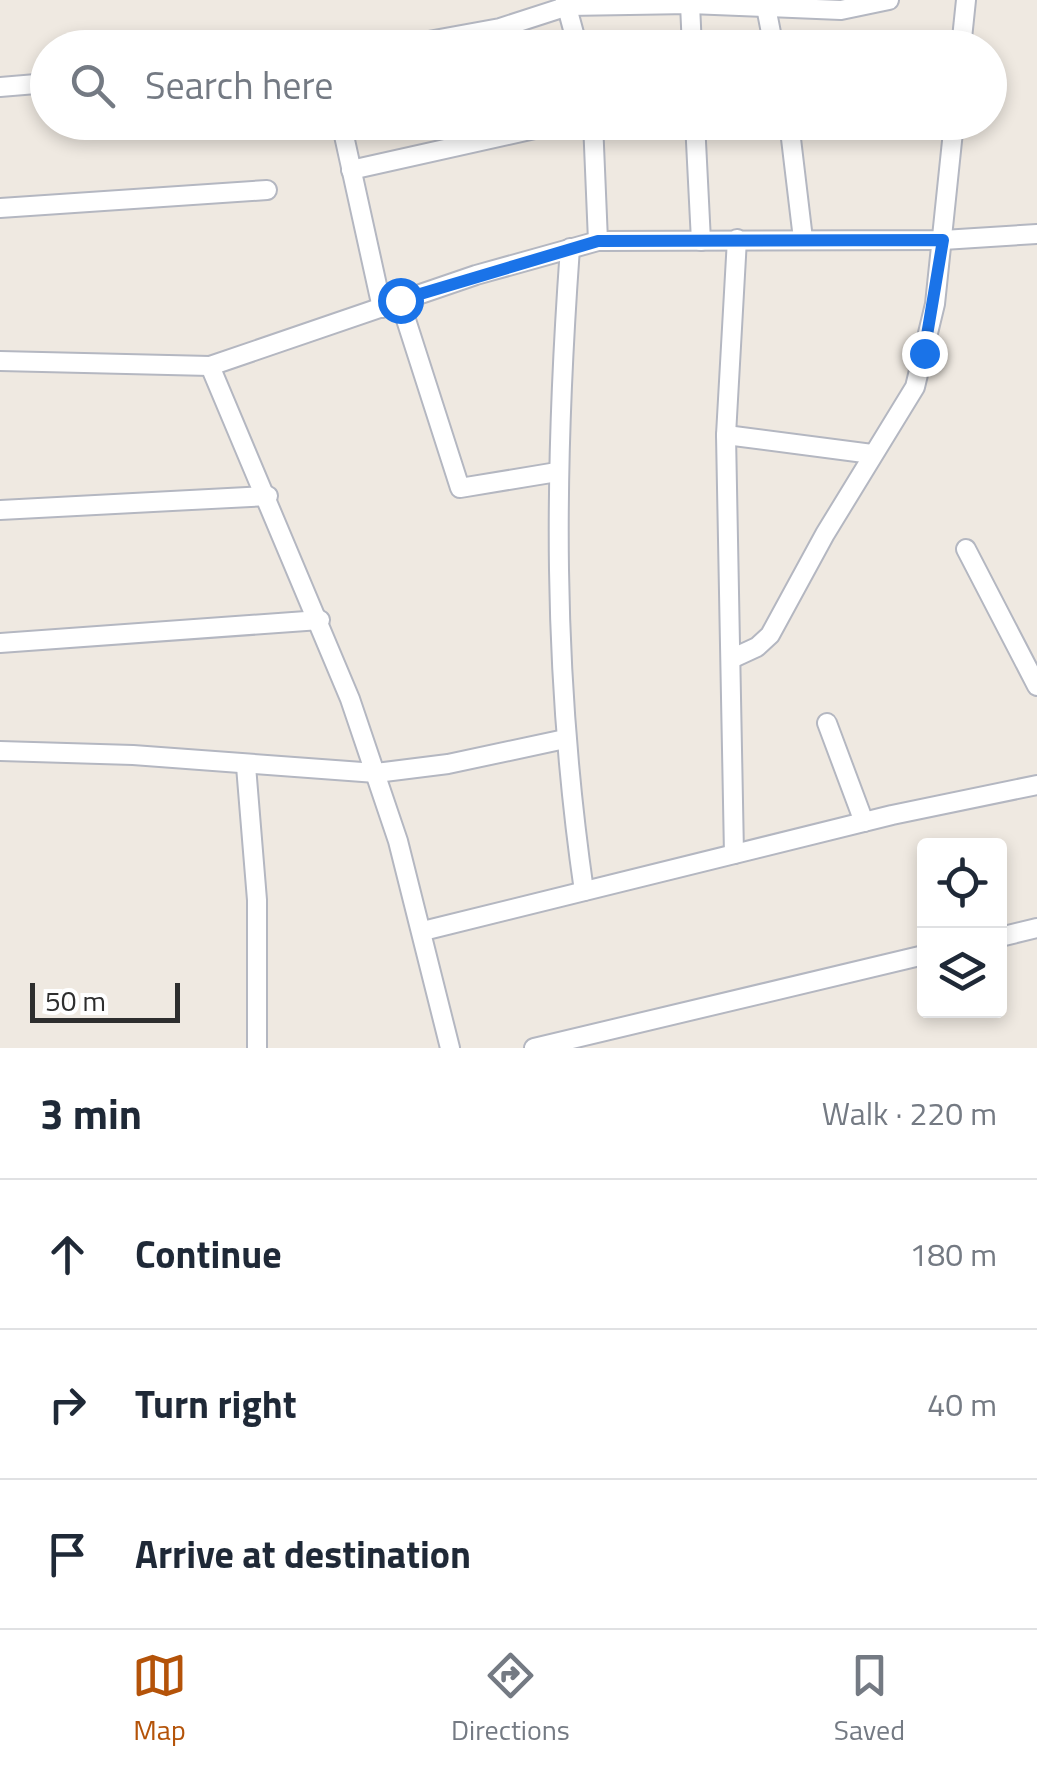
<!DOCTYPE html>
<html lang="en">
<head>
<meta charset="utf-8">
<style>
  :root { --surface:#fff; --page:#f2f2f3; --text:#1f2937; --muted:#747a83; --line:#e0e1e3; --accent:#b45309 }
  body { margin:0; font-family:"Titillium Web",sans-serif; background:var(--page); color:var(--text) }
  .controls { position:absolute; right:30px; bottom:30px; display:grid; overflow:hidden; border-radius:10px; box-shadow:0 5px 15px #0003 }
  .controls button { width:90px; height:90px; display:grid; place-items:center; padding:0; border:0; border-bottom:2px solid var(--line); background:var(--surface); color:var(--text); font:50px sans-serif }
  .scale { position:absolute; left:30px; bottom:25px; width:150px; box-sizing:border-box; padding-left:10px; border:5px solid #2e2e2e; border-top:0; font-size:28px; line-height:35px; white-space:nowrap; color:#2e2e2e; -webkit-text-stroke:8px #fff; paint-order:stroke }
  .stop { position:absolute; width:30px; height:30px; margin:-22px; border:8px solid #1a73e8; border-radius:50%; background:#fff }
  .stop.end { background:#1a73e8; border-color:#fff; box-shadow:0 2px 10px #0008 }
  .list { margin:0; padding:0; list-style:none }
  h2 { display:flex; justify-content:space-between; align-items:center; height:130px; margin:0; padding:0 40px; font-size:42px }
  h2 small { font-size:32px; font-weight:400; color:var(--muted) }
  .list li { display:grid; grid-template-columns:65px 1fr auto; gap:30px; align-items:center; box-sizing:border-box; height:150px; padding:0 40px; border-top:2px solid var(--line) }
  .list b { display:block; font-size:38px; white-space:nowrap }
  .list em { font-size:32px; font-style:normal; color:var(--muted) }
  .icon { flex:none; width:55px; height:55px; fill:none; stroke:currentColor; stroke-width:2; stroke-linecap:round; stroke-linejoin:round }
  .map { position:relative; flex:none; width:1037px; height:1048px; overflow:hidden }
  .search { position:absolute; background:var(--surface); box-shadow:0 5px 15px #0003; left:30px; right:30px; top:30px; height:110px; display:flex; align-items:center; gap:25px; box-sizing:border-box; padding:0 35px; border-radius:55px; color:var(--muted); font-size:38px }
  .sheet { height:580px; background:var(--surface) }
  nav { display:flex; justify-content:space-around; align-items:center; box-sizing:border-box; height:140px; border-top:2px solid var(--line); background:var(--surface); font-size:28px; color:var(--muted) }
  nav a { display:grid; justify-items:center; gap:5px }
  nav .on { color:var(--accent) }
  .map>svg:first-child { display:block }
</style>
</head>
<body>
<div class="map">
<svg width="1037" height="1048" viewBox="0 0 1037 1048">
  <rect width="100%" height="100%" fill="#efe9e1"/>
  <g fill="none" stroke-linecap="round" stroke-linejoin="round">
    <g stroke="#b4b7c1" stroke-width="22">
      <g id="street">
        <path d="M565 0 578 48"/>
        <path d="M690 4 692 48"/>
        <path d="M766 7 774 48"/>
        <path d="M390 48 500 28 568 6 690 4 841 10 889 0"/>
        <path d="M961 48 966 0"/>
        <path d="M0 87 48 83"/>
        <path d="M341 122 382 308"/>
        <path d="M593 122 598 241"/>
        <path d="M695 122 701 241"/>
        <path d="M789 122 803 239"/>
        <path d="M351 170 566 122"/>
        <path d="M0 208 267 190"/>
        <path d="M570 248C554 469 552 671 584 891"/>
        <path d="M400 301 460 488 557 472"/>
        <path d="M0 361 210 366 476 275 598 241 943 240 1037 234"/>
        <path d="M210 366 350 699 398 841 450 1048"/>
        <path d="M726 435 872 454"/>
        <path d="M0 510 268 496"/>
        <path d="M966 549 1037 686"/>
        <path d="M0 643 320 620"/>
        <path d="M731 659 757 647 770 635 825 534 915 387 935 304 954 122"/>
        <path d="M827 723 864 822"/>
        <path d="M0 751 133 755 376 773 448 764 565 739"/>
        <path d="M246 766 257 900V1048"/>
        <path d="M734 854 726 435 737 239"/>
        <path d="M423 931 892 815 1037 785"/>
        <path d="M1000 937 1037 928"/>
        <path d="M534 1048 924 955"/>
      </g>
    </g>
    <use href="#street" stroke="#fff" stroke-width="18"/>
  </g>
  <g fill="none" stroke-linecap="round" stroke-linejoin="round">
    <path stroke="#1a73e8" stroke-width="12" d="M400 300 598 241 943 240 924 353"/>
  </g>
</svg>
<div class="controls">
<button><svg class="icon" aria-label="locate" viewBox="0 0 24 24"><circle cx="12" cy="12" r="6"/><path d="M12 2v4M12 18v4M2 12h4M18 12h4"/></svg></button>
<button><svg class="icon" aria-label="layers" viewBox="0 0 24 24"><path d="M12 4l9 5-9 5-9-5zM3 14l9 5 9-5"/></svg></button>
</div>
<div class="scale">50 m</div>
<div class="stop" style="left:400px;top:300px"></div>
<div class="stop end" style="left:924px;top:353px"></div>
<div class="search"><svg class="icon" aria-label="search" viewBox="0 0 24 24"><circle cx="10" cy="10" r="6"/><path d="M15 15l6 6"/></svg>Search here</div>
</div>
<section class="sheet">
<h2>3 min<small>Walk · 220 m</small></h2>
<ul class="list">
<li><svg class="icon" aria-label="ahead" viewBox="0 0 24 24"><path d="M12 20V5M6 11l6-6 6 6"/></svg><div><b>Continue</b></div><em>180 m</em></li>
<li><svg class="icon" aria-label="right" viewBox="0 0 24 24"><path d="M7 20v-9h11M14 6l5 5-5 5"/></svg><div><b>Turn right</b></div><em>40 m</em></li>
<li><svg class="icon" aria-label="arrive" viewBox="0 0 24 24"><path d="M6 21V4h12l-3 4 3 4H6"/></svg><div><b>Arrive at destination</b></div></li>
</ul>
</section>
<nav>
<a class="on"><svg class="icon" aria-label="map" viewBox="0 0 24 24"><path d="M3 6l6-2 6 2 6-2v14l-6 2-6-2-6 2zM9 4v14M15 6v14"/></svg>Map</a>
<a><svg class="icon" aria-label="directions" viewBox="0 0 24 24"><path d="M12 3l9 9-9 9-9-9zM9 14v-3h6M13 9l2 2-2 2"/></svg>Directions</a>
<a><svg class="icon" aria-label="saved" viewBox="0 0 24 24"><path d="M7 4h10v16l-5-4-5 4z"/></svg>Saved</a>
</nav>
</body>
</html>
